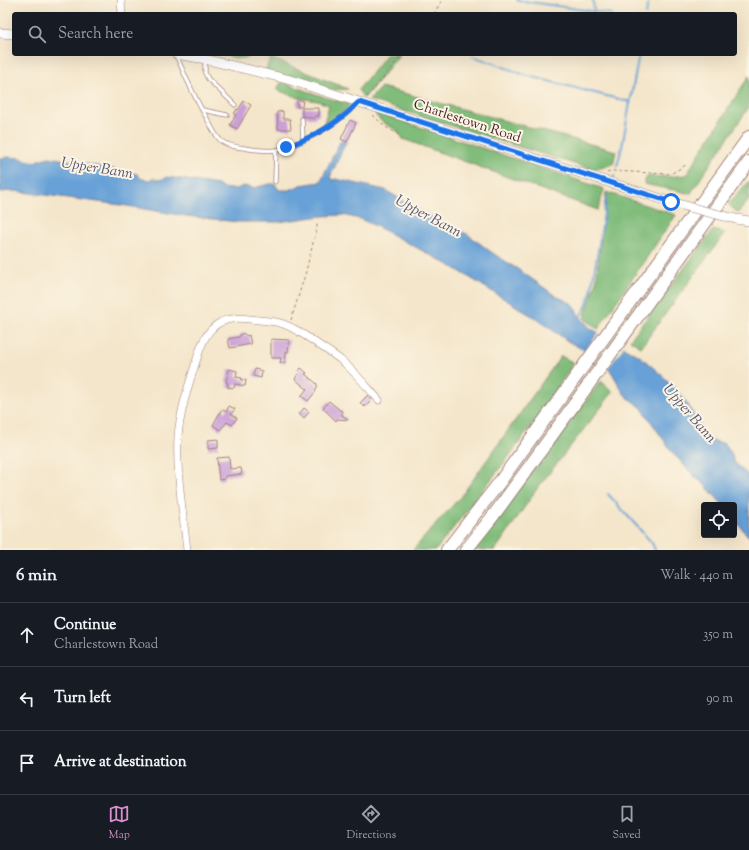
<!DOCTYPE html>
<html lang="en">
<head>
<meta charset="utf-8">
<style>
  :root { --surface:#171b24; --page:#242831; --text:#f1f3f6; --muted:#9ea1a6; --line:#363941; --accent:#d690ce }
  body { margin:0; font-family:"Sorts Mill Goudy",serif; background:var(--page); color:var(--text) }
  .controls { position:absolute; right:12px; bottom:12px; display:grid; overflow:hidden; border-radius:4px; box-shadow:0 4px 16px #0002 }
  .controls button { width:36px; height:36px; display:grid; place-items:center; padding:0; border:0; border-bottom:1px solid var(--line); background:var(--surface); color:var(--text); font:20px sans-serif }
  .stop { position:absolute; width:12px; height:12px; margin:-9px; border:3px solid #1a73e8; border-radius:50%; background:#fff }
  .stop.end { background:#1a73e8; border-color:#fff; box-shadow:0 1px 4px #0008 }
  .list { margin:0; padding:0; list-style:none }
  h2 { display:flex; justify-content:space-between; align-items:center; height:52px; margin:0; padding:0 16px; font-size:17px }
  h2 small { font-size:13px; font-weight:400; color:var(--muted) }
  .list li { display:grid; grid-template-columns:26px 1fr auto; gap:12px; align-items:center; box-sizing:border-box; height:64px; padding:0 16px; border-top:1px solid var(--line) }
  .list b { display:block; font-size:15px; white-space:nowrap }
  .list p { margin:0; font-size:13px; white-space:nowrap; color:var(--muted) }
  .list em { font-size:13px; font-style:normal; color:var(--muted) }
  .icon { flex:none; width:22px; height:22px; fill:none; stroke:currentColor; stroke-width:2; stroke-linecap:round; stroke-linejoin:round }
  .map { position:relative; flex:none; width:749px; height:550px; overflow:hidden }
  .search { position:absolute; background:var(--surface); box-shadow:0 4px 16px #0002; left:12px; right:12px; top:12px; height:44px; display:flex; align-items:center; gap:10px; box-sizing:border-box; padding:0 14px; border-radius:4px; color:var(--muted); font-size:15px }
  .sheet { height:244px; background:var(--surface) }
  nav { display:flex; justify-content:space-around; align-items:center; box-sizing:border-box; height:56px; border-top:1px solid var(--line); background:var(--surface); font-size:11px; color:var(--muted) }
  nav a { display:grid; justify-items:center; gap:2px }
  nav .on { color:var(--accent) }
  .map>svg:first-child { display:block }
</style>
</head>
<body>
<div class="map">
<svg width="749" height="550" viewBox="0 0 749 550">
  <rect width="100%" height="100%" fill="#fcf5e5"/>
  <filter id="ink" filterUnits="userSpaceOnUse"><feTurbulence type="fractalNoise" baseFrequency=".025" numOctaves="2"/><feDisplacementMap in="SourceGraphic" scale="8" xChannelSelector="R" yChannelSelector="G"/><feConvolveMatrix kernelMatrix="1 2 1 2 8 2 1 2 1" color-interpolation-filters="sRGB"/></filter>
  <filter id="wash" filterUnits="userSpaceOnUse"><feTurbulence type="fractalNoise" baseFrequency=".012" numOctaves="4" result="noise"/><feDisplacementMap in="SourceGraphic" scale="16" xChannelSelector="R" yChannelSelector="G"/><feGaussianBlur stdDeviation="0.9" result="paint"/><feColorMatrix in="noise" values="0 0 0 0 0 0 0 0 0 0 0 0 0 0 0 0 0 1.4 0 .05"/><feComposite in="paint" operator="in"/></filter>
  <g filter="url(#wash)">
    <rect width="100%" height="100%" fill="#f4e6cb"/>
    <g fill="#80bc7a" stroke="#656e52">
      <path d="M213 54H249L248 58H236Z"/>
      <path d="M387 54H400L364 98 358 90Z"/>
      <path d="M271 58 348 89 333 90 265 71Z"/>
      <path d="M749 76V107L690 194C675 189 660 188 644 184L647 176 667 177 686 175Z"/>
      <path d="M281 82 327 98 349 104C347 113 331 121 323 126L329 105 318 101 299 98 277 90Z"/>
      <path d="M381 87 616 151 613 164 594 170 369 100Z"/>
      <path d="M375 112 604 189 598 210 403 139C401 136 400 133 397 131 389 124 379 124 375 112Z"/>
      <path d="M749 181V200L738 213 728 204Z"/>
      <path d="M606 192 676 215 612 308 598 329 584 318 596 283Z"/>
      <path d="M713 230 725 233 641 347 630 340Z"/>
      <path d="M561 356 574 363 546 405 510 455 436 550H413L462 495Z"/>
      <path d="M601 381 613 392 536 490 507 533 495 550H472Z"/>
    </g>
    <path fill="#67a1d7" stroke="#586081" d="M341 140 346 142 330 177 332 180 336 179 385 190 412 206 443 223 467 234 494 254 519 270 556 296 573 304 578 314 590 328 641 357 666 379 682 396 702 428 701 430C708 442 713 440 725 444L732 455 733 461 749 476V537L743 530 734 518V505H723L705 485 693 475 672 452 641 407 631 400 624 394 611 371 584 350 569 342 540 321 451 266 378 227 360 219 343 215 322 216 278 222H238L186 216 121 205 15 191 0 192V158L8 157 20 158 34 162 42 159 50 157 137 174 142 179 149 180 153 178 159 180 168 177 218 185 222 188 231 189H237L243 186 254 188 269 184H275L279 190H289L301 185 320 182Z"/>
    <path fill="#f4e6cb" d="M600 331 625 345 606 371 584 352Z"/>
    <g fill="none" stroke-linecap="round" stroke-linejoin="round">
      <g stroke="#67a1d7" stroke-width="2">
        <path d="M517 0 611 14"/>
        <path d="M593 0 594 11"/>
        <path d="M646 14 649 0"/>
        <path d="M472 56 493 63 525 75 630 102"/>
        <path d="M617 166 622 147 639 54"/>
        <path d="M613 178 614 176"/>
        <path d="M579 318 586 307 591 292 607 196"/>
        <path d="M608 494 652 543 655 550"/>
      </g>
    </g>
    <g id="blocks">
      <g fill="#caa0d7">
        <path d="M297 100H303L302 107H297Z"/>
        <path d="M244 101 251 105 237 129 230 125 236 115 234 114 237 109 238 110Z"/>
        <path d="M302 108H319V116H315V118H309V117L302 116Z"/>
        <path d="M283 111V119H290L291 129H278L277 112Z"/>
        <path d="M350 120 356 123 347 142 341 139Z"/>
        <path d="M243 333 247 336 249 335 251 344 230 348 228 339 239 337 241 334Z"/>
        <path d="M271 339 289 340 288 352H286L285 363H280L281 358H271Z"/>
        <path d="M301 368 307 373 305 374 317 384V388L315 390 316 391 308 401 301 396 307 389 295 379 298 374 297 373Z"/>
        <path d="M229 369 237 371 236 377 242 378 241 380H246L245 386 235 384 234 388 227 387 228 383 226 382Z"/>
        <path d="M255 369 262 371 261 378 253 376Z"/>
        <path d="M368 395 372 400 365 407 360 403Z"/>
        <path d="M329 401 341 411H342V415L348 420 337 419 336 421 323 408Z"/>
        <path d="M229 406 235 409 231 414 237 418 232 425 227 422 220 430 213 425 222 409 226 412Z"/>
        <path d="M304 408 309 412 304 418 299 414Z"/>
        <path d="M218 439V448L208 449V440Z"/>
        <path d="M229 457 230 469 241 468 242 474 225 476V479L219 480 217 458Z"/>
      </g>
    </g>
  </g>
  <g filter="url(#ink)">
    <use href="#blocks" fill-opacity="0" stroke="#9f827b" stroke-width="1"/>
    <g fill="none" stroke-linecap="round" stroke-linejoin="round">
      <g stroke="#9f827b" stroke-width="5">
        <g id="service">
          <path d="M176 55C184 73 192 92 202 110 209 120 212 132 221 141 228 146 236 147 244 148 255 150 267 151 277 150 295 147 329 128 342 117 348 113 353 107 358 103"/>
          <path d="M205 60V73L208 79 235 105"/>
          <path d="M203 110 227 115"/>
          <path d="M302 119 303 140"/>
          <path d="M275 182 276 150"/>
        </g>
      </g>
      <g stroke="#9f827b" stroke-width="8">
        <g id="minor">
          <path d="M121 0 122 14"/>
          <path d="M187 550C183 513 176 472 178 436 180 414 188 386 195 365 200 349 204 331 221 322 233 316 246 319 259 320 266 321 273 321 280 323 292 326 302 334 312 340 321 347 332 353 342 361 355 372 367 387 379 400"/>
        </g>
      </g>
      <g stroke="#9f827b" stroke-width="10">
        <g id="secondary">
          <path d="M0 33 14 34"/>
          <path d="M176 54 200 58 287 79 671 202"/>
          <path d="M736 219 749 221"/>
        </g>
      </g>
      <g stroke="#9f827b" stroke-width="14">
        <g id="motorway">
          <path d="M447 550 499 483 749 137"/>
          <path d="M466 550 493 516 529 467 749 162"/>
        </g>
      </g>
      <g stroke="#9f827b" stroke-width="1" stroke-dasharray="3 3" stroke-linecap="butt">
        <path d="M434 14 442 0"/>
        <path d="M367 97 403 54"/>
        <path d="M373 115 384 126 398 134 399 138"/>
        <path d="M607 173 613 171 670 174 674 172 686 165"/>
        <path d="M291 320 305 275 317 227V222"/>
      </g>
      <use href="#service" stroke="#fff" stroke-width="3.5"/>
      <use href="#minor" stroke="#fff" stroke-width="7"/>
      <use href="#secondary" stroke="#fff" stroke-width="9"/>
      <use href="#motorway" stroke="#fff" stroke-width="12"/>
      <g stroke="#9f827b" stroke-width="10" stroke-linecap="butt">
        <path id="secondary-bridge" d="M671 202 704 211 736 219"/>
      </g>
      <use href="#secondary-bridge" stroke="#fff" stroke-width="9"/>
    </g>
  </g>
  <g fill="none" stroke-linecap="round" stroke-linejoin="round" filter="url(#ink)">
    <path stroke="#1a73e8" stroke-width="5" d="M286 147C305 140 326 130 342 117 348 113 353 107 359 102L671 202"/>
  </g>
  <g text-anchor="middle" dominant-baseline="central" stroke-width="4" stroke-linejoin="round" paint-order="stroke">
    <g font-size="14" fill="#4a1f2b" stroke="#fcf5e5">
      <text transform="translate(467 122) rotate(18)">Charlestown Road</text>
    </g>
    <g font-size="15" font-style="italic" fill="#565370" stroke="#fcf5e5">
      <text transform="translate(97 169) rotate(9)">Upper Bann</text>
      <text transform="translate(428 217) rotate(28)">Upper Bann</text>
      <text transform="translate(689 414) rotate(49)">Upper Bann</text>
    </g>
  </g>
</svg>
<div class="controls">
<button><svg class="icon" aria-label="locate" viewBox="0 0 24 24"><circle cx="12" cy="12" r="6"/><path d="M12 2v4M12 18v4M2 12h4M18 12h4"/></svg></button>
</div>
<div class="stop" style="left:671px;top:202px"></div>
<div class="stop end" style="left:286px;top:147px"></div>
<div class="search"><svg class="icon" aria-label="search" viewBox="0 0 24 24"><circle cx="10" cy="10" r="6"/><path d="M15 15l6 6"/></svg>Search here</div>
</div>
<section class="sheet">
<h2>6 min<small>Walk · 440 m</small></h2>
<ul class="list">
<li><svg class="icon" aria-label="ahead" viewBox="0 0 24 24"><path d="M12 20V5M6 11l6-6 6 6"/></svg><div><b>Continue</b><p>Charlestown Road</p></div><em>350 m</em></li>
<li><svg class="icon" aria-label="left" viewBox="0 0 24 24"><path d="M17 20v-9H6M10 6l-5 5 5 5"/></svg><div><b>Turn left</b></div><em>90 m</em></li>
<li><svg class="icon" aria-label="arrive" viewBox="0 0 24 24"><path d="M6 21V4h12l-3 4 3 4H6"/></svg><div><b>Arrive at destination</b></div></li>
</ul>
</section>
<nav>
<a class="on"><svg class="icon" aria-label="map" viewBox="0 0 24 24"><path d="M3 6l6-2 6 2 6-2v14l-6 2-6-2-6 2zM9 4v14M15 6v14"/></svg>Map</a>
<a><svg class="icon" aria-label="directions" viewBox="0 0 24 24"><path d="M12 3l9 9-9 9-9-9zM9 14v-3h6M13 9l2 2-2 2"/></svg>Directions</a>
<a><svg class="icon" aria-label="saved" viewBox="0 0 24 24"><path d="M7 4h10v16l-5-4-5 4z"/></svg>Saved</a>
</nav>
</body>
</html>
